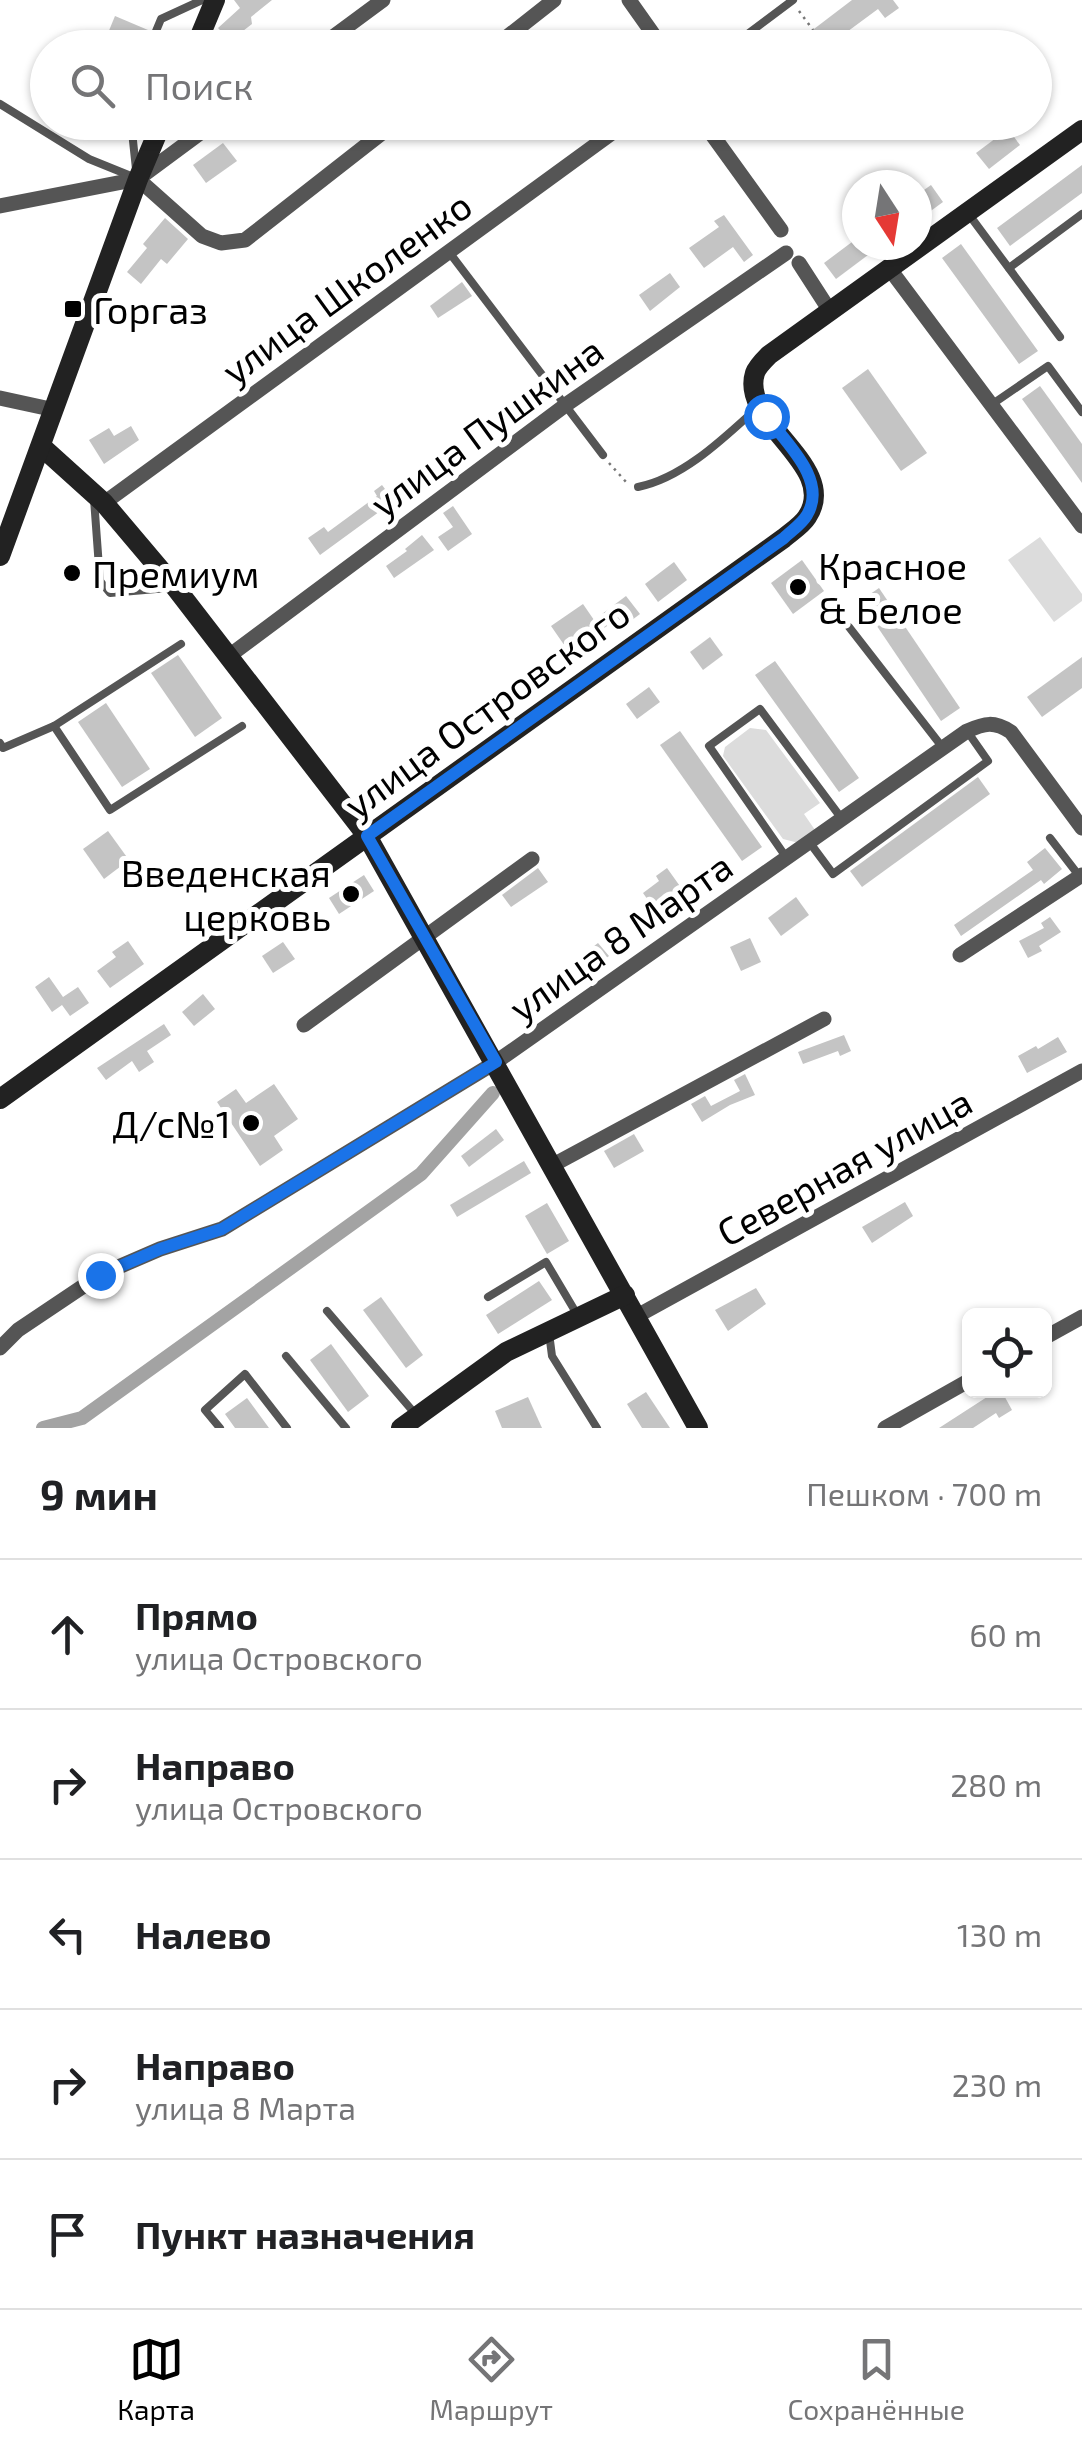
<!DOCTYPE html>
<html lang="ru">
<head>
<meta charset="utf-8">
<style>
  :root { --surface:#fff; --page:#f2f2f2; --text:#202124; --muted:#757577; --line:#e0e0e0; --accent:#000 }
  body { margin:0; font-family:"Exo 2",sans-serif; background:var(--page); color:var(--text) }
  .controls { position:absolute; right:30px; bottom:30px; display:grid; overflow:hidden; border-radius:15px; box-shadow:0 2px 8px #0004 }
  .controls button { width:90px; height:90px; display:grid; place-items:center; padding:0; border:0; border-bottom:2px solid var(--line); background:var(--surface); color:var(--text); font:50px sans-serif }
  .compass { position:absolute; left:842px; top:170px; width:90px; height:90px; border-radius:50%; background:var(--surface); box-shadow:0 2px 8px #0004; rotate:168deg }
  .stop { position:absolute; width:30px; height:30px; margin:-22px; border:8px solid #1a73e8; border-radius:50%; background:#fff }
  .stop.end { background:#1a73e8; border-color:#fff; box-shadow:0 2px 10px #0008 }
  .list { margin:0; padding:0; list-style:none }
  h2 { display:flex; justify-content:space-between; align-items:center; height:130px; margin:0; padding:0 40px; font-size:42px }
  h2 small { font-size:32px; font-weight:400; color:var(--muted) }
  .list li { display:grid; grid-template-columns:65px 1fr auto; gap:30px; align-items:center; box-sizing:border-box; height:150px; padding:0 40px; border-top:2px solid var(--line) }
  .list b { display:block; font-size:38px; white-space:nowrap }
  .list p { margin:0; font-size:32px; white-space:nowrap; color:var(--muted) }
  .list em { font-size:32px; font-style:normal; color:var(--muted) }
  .icon { flex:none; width:55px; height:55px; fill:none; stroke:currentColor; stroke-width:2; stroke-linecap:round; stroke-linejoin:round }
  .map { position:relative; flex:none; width:1082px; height:1428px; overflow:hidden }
  .search { position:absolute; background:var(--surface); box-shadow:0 2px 8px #0004; left:30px; right:30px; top:30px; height:110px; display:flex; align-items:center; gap:25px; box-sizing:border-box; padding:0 35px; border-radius:55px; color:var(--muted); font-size:38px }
  .sheet { height:880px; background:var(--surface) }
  nav { display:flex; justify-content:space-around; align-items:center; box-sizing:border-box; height:140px; border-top:2px solid var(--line); background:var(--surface); font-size:28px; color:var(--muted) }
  nav a { display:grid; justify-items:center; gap:5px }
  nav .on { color:var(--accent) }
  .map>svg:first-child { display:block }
</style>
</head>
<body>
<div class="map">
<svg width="1082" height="1428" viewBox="0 0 1082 1428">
  <rect width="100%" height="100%" fill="#fff"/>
  <g fill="#dcdcdc">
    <path d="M1040 537 1082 594V601L1054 622 1008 560Z"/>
    <path d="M750 728 766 730 820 803 804 814 815 830 799 843 783 839 723 756 725 747Z"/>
  </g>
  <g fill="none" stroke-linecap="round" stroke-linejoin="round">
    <path stroke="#a3a3a3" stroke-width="14" d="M43 1428 82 1418 421 1174 493 1093"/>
  </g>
  <g fill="#c4c4c4">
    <path d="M234 0H272L251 17 252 24 230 41 218 28 240 8Z"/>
    <path d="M852 0H893L899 8 885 18 878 9 836 40 841 48H789Z"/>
    <path d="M115 16 148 30 142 48 108 33Z"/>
    <path d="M1008 129 1020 145 989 169 976 153Z"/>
    <path d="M223 143 237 161 206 183 193 165Z"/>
    <path d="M1082 165V193L1010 246 997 228Z"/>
    <path d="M931 185 943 202 917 221V195Z"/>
    <path d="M724 215 753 255 744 262 733 247 704 268 689 248 719 227 714 221Z"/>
    <path d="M165 218 188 239 167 264 161 259 141 284 127 272 147 248 143 244Z"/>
    <path d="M856 239 868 255 836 279 824 263Z"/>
    <path d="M961 244 1038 351 1019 364 942 258Z"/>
    <path d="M670 273 680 287 650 311 639 295Z"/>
    <path d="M462 282 472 296 438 318 430 306Z"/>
    <path d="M868 369 927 453 901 471 842 388Z"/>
    <path d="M1040 386 1082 444V483L1022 399Z"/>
    <path d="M131 426 139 440 104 464 89 440 109 428 114 436Z"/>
    <path d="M382 485 394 501 320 555 308 538 324 527 328 532 377 496 374 491Z"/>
    <path d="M453 506 472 534 448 551 438 537 453 527 443 513Z"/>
    <path d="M422 535 434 550 394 578 386 566 407 551 405 549Z"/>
    <path d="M802 560 824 591 793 614 771 583Z"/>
    <path d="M674 562 687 580 658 602 645 584Z"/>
    <path d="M879 588 960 708 941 721 860 601Z"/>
    <path d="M626 596 640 614 616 632 610 624 569 652 551 626 583 604 594 620Z"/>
    <path d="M710 637 723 655 703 670 690 652Z"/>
    <path d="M178 655 222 718 195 737 151 673Z"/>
    <path d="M1082 657V688L1042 717 1027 697Z"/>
    <path d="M775 661 859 778 839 792 755 675Z"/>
    <path d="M649 687 660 702 637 719 626 704Z"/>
    <path d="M106 703 150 769 122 787 78 722Z"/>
    <path d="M680 731 762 847 742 861 660 745Z"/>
    <path d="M978 777 990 794 862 887 850 871Z"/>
    <path d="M108 831 129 860 104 879 83 849Z"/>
    <path d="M1045 848 1062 869 1044 884 1041 880 961 936 954 925 1033 870 1027 862Z"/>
    <path d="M538 868 548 882 511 907 502 895Z"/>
    <path d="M667 868 687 896 659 916 643 893 659 881 656 876Z"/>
    <path d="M364 875 374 891 339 914 329 898Z"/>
    <path d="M796 897 809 915 781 936 768 918Z"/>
    <path d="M1050 917 1061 932 1039 946 1042 951 1028 958 1019 941 1044 928 1041 923Z"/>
    <path d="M750 938 761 962 741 971 730 947Z"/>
    <path d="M128 941 144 964 110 988 97 971 116 957 112 952Z"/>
    <path d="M283 942 295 959 273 973 262 956Z"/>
    <path d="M598 943 609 956 565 988 557 975 588 956 585 953Z"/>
    <path d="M49 977 63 997 78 987 89 1003 70 1016 62 1005 52 1012 35 987Z"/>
    <path d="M203 994 215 1009 194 1026 182 1012Z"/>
    <path d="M164 1024 171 1035 147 1051 154 1062 139 1072 132 1061 106 1080 97 1068Z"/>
    <path d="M844 1035 851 1051 840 1056 838 1051 803 1064 798 1052Z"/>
    <path d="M1058 1037 1067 1052 1027 1073 1018 1056 1036 1046 1038 1049Z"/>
    <path d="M745 1074 755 1095 730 1105 702 1122 691 1104 705 1096 711 1106 740 1091 734 1080Z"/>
    <path d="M274 1084 298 1119 274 1136 283 1150 260 1166 217 1102 236 1089 246 1103Z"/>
    <path d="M496 1129 504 1140 469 1167 461 1156Z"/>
    <path d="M634 1134 644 1151 614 1168 604 1151Z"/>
    <path d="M524 1161 531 1173 457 1217 450 1205Z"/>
    <path d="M905 1202 913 1216 872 1243 862 1227Z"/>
    <path d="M547 1203 569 1241 547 1254 525 1216Z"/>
    <path d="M539 1281 552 1300 498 1334 486 1315Z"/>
    <path d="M756 1288 766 1304 728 1331 715 1310Z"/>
    <path d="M381 1297 423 1355 406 1368 363 1310Z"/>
    <path d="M331 1344 369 1396 348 1412 310 1360Z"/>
    <path d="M990 1390H1001L1012 1410 999 1418 996 1413 973 1428H939L987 1397 985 1394Z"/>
    <path d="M646 1392 670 1428H642L627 1404Z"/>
    <path d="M528 1397 542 1428H502L495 1411Z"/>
    <path d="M247 1398 269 1428H235L225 1414Z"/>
  </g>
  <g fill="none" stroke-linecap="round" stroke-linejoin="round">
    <g stroke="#777" stroke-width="2.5" stroke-dasharray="2.5 5" stroke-linecap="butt">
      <path d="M799 11 813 30"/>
      <path d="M609 463 627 483"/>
    </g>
    <g stroke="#555" stroke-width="8">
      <path d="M251 42 254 48"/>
      <path d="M149 48 161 19 202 0"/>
      <path d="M729 48 793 0"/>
      <path d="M0 104 89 159 131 176"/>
      <path d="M131 122 136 169"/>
      <path d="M970 216 1060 337"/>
      <path d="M449 252 603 455"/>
      <path d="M1009 268 1082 214"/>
      <path d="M991 405 1048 366 1082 412"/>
      <path d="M638 487C683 478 724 438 757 408"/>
      <path d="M94 499 100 581 110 593 168 588"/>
      <path d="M849 627 943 748"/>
      <path d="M54 726 110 810 242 726"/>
      <path d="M0 743 3 748 54 726 181 644"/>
      <path d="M1050 838 1080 877"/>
      <path d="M810 843 833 874 988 761 967 731"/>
      <path d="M786 857 709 746 760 709 842 819"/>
      <path d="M488 1297 546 1262 578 1316"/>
      <path d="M327 1311 417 1416"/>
      <path d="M549 1333 552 1356 597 1428"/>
      <path d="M286 1356 346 1428"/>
      <path d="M220 1428 205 1410 245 1374 287 1428"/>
    </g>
    <g stroke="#555" stroke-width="15">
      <path d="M629 0 663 48"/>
      <path d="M318 48 383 0"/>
      <path d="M493 48 554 0"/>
      <path d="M703 122 781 230"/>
      <path d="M138 179 202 236 221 243 245 240 396 122"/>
      <path d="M0 206 138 179 215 122"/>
      <path d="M799 263 830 311"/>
      <path d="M889 268 1082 526"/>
      <path d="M0 398 55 410"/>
      <path d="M104 503 627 122"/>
      <path d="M229 656 567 404 786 253"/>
      <path d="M960 955 1082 875"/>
      <path d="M304 1025 532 859"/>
      <path d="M553 1165 824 1019"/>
      <path d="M637 1316 1082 1071"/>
      <path d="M1044 1338 1082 1317"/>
      <path d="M0 1348 18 1330 100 1275 160 1249 222 1229 496 1062 967 731C985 723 994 721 1011 732L1082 828"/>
      <path d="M885 1428 970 1380"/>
    </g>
    <g stroke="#222" stroke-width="20">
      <path d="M195 48 215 0"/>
      <path d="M42 447 104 503 175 587 367 836 698 1428"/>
      <path d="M0 556 138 179 162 122"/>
      <path d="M0 1099 784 538C791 532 802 525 807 517 841 466 739 423 755 373 757 367 764 360 769 355L1082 130"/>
      <path d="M401 1428 506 1352 625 1295"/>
    </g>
  </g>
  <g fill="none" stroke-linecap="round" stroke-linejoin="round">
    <path stroke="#1a73e8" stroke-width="12" d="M100 1275 160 1249 222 1229 496 1062 367 836 784 538C791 531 802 524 807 515 828 480 786 443 766 416"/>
  </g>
  <g fill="#000" stroke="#fff" stroke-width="4">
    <rect x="63" y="299" width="20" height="20" rx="5"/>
    <circle cx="72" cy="573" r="10"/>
    <circle cx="798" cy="587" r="10"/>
    <circle cx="351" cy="894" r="10"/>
    <circle cx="251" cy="1123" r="10"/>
  </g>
  <g text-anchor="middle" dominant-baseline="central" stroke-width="10" stroke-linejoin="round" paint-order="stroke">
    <g font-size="38" fill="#000" stroke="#fff">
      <text transform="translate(346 287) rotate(-36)">улица Школенко</text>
      <text transform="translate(486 426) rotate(-36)">улица Пушкина</text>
      <text transform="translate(486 708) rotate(-36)">улица Островского</text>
      <text transform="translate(620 936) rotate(-35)">улица 8 Марта</text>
      <text transform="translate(844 1166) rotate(-29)">Северная улица</text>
    </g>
    <g font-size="38" fill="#000" stroke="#fff" text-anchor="start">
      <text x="93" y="309">Горгаз</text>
      <text x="818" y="565">Красное<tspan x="818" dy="44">&amp; Белое</tspan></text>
      <text x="92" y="573">Премиум</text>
      <text x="331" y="872" text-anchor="end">Введенская<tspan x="331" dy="44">церковь</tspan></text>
      <text x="231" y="1123" text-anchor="end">Д/с№1</text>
    </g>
  </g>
</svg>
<div class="controls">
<button><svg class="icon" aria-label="locate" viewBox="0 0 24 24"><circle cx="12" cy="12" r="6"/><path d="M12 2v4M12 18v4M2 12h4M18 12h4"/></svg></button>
</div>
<svg class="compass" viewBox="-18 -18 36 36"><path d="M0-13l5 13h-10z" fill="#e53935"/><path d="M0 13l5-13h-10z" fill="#757577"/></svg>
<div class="stop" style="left:766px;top:416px"></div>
<div class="stop end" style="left:100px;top:1275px"></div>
<div class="search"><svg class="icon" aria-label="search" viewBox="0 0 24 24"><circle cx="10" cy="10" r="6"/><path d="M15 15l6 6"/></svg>Поиск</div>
</div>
<section class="sheet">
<h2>9 мин<small>Пешком · 700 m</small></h2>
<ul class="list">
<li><svg class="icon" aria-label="ahead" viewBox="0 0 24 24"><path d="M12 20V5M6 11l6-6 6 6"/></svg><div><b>Прямо</b><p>улица Островского</p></div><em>60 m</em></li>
<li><svg class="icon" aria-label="right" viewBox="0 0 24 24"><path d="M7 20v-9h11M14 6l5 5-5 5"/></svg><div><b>Направо</b><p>улица Островского</p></div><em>280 m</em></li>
<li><svg class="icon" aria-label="left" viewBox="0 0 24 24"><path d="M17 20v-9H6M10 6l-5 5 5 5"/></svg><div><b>Налево</b></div><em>130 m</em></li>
<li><svg class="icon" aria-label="right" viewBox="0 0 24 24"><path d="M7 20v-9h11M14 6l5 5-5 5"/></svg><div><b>Направо</b><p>улица 8 Марта</p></div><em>230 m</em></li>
<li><svg class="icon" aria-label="arrive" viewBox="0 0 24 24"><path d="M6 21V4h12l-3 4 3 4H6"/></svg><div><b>Пункт назначения</b></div></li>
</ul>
</section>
<nav>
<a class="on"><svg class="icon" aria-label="map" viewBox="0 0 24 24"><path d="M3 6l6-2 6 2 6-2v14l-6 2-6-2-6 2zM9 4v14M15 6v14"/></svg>Карта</a>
<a><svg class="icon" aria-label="directions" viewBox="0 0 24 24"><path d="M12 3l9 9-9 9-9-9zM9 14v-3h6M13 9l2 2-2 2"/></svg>Маршрут</a>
<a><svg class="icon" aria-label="saved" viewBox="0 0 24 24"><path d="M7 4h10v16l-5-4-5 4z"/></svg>Сохранённые</a>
</nav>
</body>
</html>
